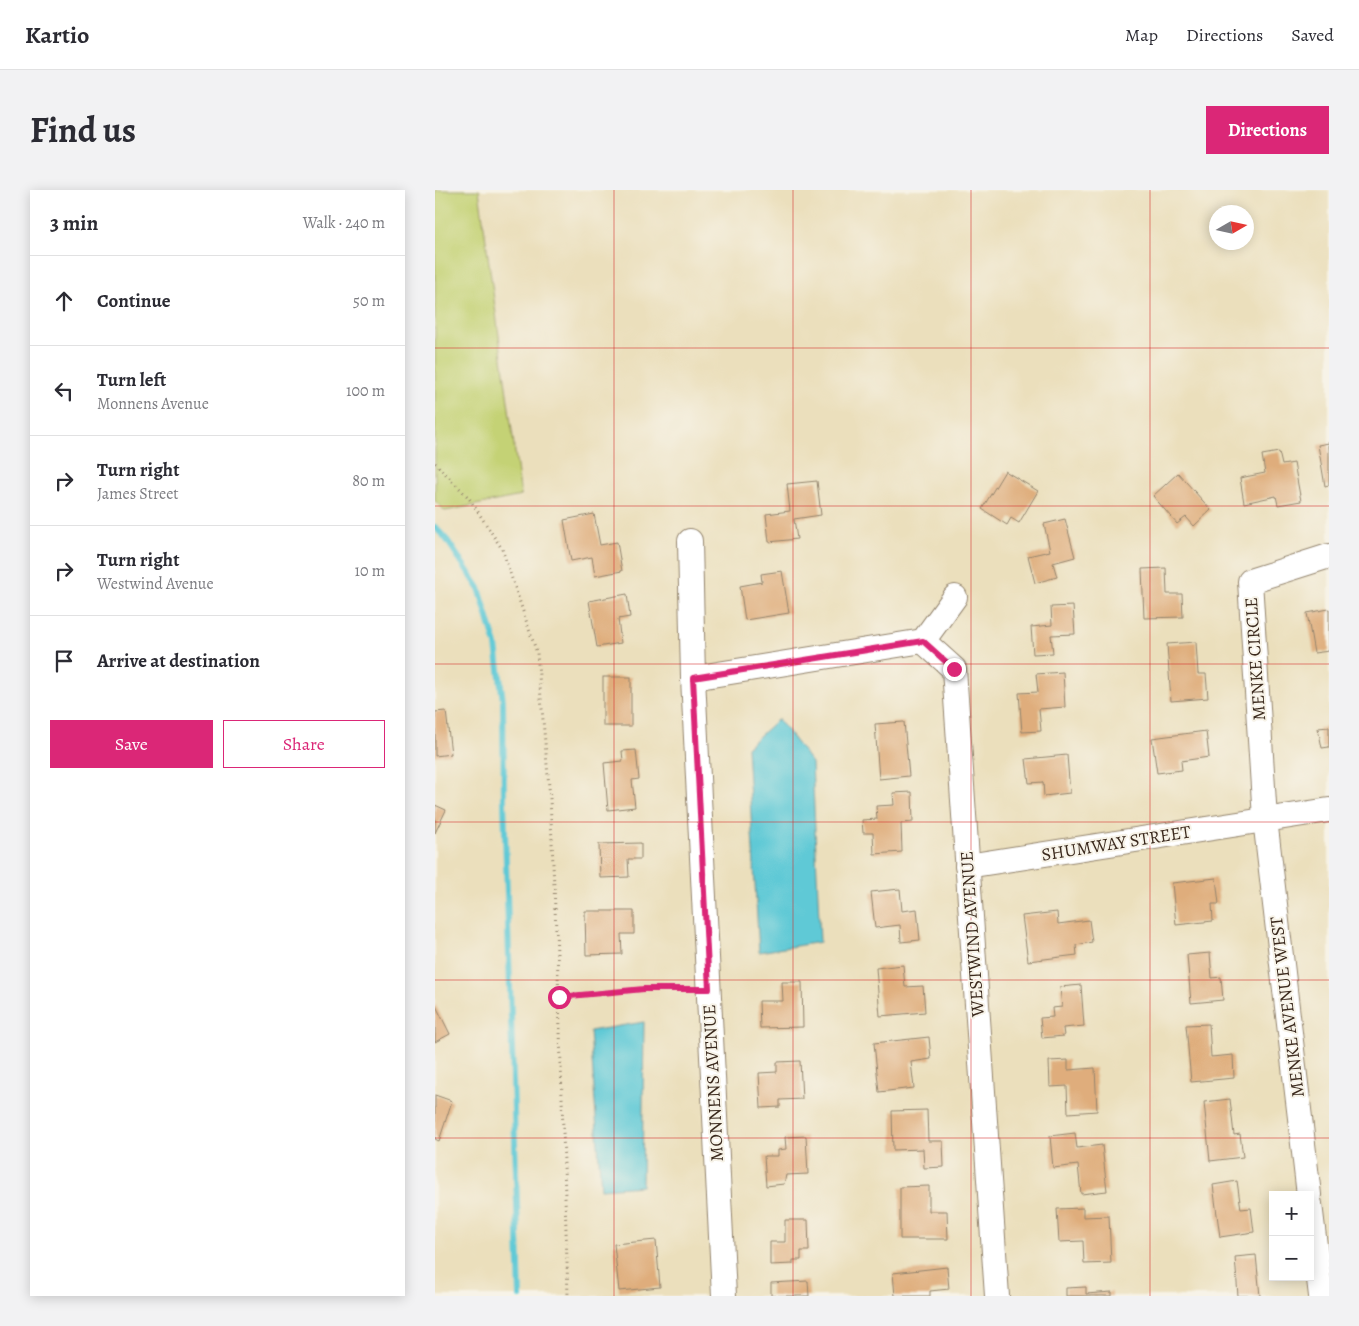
<!DOCTYPE html>
<html lang="en">
<head>
<meta charset="utf-8">
<style>
  :root { --surface:#fff; --page:#f2f2f3; --text:#2b2b33; --muted:#7c7c81; --line:#e1e1e2; --accent:#db2777 }
  body { margin:0; font-family:Alegreya,serif; background:var(--page); color:var(--text) }
  .controls { position:absolute; right:15px; bottom:15px; display:grid; overflow:hidden; border-radius:0px; box-shadow:0 2px 12px #0003 }
  .controls button { width:45px; height:45px; display:grid; place-items:center; padding:0; border:0; border-bottom:1px solid var(--line); background:var(--surface); color:var(--text); font:25px sans-serif }
  .compass { position:absolute; left:774px; top:15px; width:45px; height:45px; border-radius:50%; background:var(--surface); box-shadow:0 2px 12px #0003; rotate:81deg }
  .stop { position:absolute; width:15px; height:15px; margin:-11px; border:4px solid #db2777; border-radius:50%; background:#fff }
  .stop.end { background:#db2777; border-color:#fff; box-shadow:0 1px 5px #0008 }
  .list { margin:0; padding:0; list-style:none }
  h2 { display:flex; justify-content:space-between; align-items:center; height:65px; margin:0; padding:0 20px; font-size:21px }
  h2 small { font-size:16px; font-weight:400; color:var(--muted) }
  .list li { display:grid; grid-template-columns:32px 1fr auto; gap:15px; align-items:center; box-sizing:border-box; height:90px; padding:0 20px; border-top:1px solid var(--line) }
  .list b { display:block; font-size:19px; white-space:nowrap }
  .list p { margin:0; font-size:16px; white-space:nowrap; color:var(--muted) }
  .list em { font-size:16px; font-style:normal; color:var(--muted) }
  .actions { display:flex; gap:10px; padding:15px 20px }
  .actions a { flex:1; padding:11px 0; border:1px solid var(--accent); border-radius:0px; text-align:center; font-size:18px; color:var(--accent) }
  .actions .main { background:var(--accent); color:#fff }
  .icon { flex:none; width:28px; height:28px; fill:none; stroke:currentColor; stroke-width:2; stroke-linecap:round; stroke-linejoin:round }
  .map { position:relative; flex:none; width:894px; height:1106px; overflow:hidden; border-radius:0px }
  header { display:flex; align-items:center; gap:30px; box-sizing:border-box; height:70px; padding:0 25px; background:var(--surface); border-bottom:1px solid var(--line) }
  header strong { font-size:24px }
  nav { display:flex; gap:28px; margin-inline-start:auto; font-size:18px }
  .intro { display:flex; align-items:center; justify-content:space-between; box-sizing:border-box; height:120px; padding:0 30px }
  h1 { margin:0; font-size:35px }
  .button { padding:12px 22px; border-radius:0px; background:var(--accent); color:#fff; font-size:18px; font-weight:700 }
  main { display:flex; gap:30px; padding:0 30px }
  aside { flex:1; background:var(--surface); border-radius:0px; box-shadow:0 2px 12px #0003 }
  .map>svg:first-child { display:block }
</style>
</head>
<body>
<header>
<strong>Kartio</strong>
<nav><a>Map</a><a>Directions</a><a>Saved</a></nav>
</header>
<div class="intro"><h1>Find us</h1><a class="button">Directions</a></div>
<main>
<aside>
<h2>3 min<small>Walk · 240 m</small></h2>
<ul class="list">
<li><svg class="icon" aria-label="ahead" viewBox="0 0 24 24"><path d="M12 20V5M6 11l6-6 6 6"/></svg><div><b>Continue</b></div><em>50 m</em></li>
<li><svg class="icon" aria-label="left" viewBox="0 0 24 24"><path d="M17 20v-9H6M10 6l-5 5 5 5"/></svg><div><b>Turn left</b><p>Monnens Avenue</p></div><em>100 m</em></li>
<li><svg class="icon" aria-label="right" viewBox="0 0 24 24"><path d="M7 20v-9h11M14 6l5 5-5 5"/></svg><div><b>Turn right</b><p>James Street</p></div><em>80 m</em></li>
<li><svg class="icon" aria-label="right" viewBox="0 0 24 24"><path d="M7 20v-9h11M14 6l5 5-5 5"/></svg><div><b>Turn right</b><p>Westwind Avenue</p></div><em>10 m</em></li>
<li><svg class="icon" aria-label="arrive" viewBox="0 0 24 24"><path d="M6 21V4h12l-3 4 3 4H6"/></svg><div><b>Arrive at destination</b></div></li>
</ul>
<div class="actions"><a class="main">Save</a><a>Share</a></div>
</aside>
<div class="map">
<svg width="894" height="1106" viewBox="0 0 894 1106">
  <rect width="100%" height="100%" fill="#f7f3e8"/>
  <filter id="ink" filterUnits="userSpaceOnUse"><feTurbulence type="fractalNoise" baseFrequency=".02" numOctaves="2"/><feDisplacementMap in="SourceGraphic" scale="10" xChannelSelector="R" yChannelSelector="G"/><feConvolveMatrix kernelMatrix="1 2 1 2 8 2 1 2 1" color-interpolation-filters="sRGB"/></filter>
  <filter id="wash" filterUnits="userSpaceOnUse"><feTurbulence type="fractalNoise" baseFrequency=".0096" numOctaves="4" result="noise"/><feDisplacementMap in="SourceGraphic" scale="20" xChannelSelector="R" yChannelSelector="G"/><feGaussianBlur stdDeviation="1.12" result="paint"/><feColorMatrix in="noise" values="0 0 0 0 0 0 0 0 0 0 0 0 0 0 0 0 0 1.4 0 .05"/><feComposite in="paint" operator="in"/></filter>
  <g filter="url(#wash)">
    <rect width="100%" height="100%" fill="#ebdfbc"/>
    <path fill="#c4d274" stroke="#807e49" d="M0 0H44L86 306 10 321 0 311Z"/>
    <g fill="#5ec9d6" stroke="#4c7a7a">
      <path d="M343 529 377 573 385 752 324 762 312 557Z"/>
      <path d="M209 832 207 996 166 999 155 841Z"/>
    </g>
    <g fill="none" stroke-linecap="round" stroke-linejoin="round">
      <path stroke="#5ec9d6" stroke-width="6" d="M0 337 12 350 44 398 61 455 68 511 69 611 85 1106"/>
    </g>
    <g id="blocks">
      <g fill="#dfad7b">
        <path d="M894 253V295L890 296 883 255Z"/>
        <path d="M844 262 847 275 859 273 866 311 843 315 841 306 809 313 805 288 830 283 827 265Z"/>
        <path d="M570 281 603 301 584 333 576 328 572 335 547 319Z"/>
        <path d="M743 283 776 320 759 336 751 327 742 334 718 306Z"/>
        <path d="M382 291 386 325 359 329 362 349 334 352 331 324 355 321 352 294Z"/>
        <path d="M159 324 165 355 182 352 187 381 160 386 157 367 136 371 129 330Z"/>
        <path d="M630 329 640 367 618 373 622 387 600 393 593 366 615 361 609 334Z"/>
        <path d="M731 378 732 404H747L748 427 709 428 707 379Z"/>
        <path d="M347 381 354 423 310 430 305 396 327 392 326 384Z"/>
        <path d="M192 404 195 427 183 429 186 453 162 457 154 411Z"/>
        <path d="M638 416 640 444 616 445 618 463 598 464 596 437 617 435 616 417Z"/>
        <path d="M894 419V461L879 463 872 423Z"/>
        <path d="M761 452 763 484H771L773 508 736 511 732 454Z"/>
        <path d="M628 482 630 517 604 519 606 541 587 542 584 503 603 502 601 484Z"/>
        <rect x="168" y="487" width="28" height="49"/>
        <path d="M11 521 16 564 0 566V522Z"/>
        <path d="M469 532 474 586 444 589 440 534Z"/>
        <path d="M894 537V557L887 558 883 538Z"/>
        <path d="M771 541 774 567 746 571 747 580 722 583 717 548Z"/>
        <path d="M201 560 204 589 197 590 200 617 173 620 169 573 188 571 187 561Z"/>
        <path d="M632 565 635 603 609 606 608 592 594 593 591 569Z"/>
        <path d="M477 602 478 632 466 633 467 662 439 664 438 643H428L427 630 442 629 441 616 459 615 458 603Z"/>
        <path d="M0 615 11 620 0 643Z"/>
        <path d="M206 653V669H193L194 687 165 688 164 654Z"/>
        <path d="M781 688 784 714H777L778 731 741 735 737 693Z"/>
        <path d="M465 699 467 721 482 719 485 750 466 752 465 735 440 738 436 702Z"/>
        <path d="M150 721H199V744H186L187 764 151 765Z"/>
        <path d="M622 722 623 734 654 730 657 752 641 755 642 765 593 771 587 726Z"/>
        <path d="M775 763 777 788 786 787 788 810 756 813 752 765Z"/>
        <path d="M468 775 470 797 488 796 490 822 445 826 441 778Z"/>
        <path d="M347 792H367L368 837 325 838 324 811H348Z"/>
        <path d="M646 795 649 836 628 838 629 846 607 848 605 828 618 827 617 818 627 817 625 797Z"/>
        <path d="M0 814 15 844 0 852Z"/>
        <path d="M774 834 776 867 798 865 799 888 756 892 751 835Z"/>
        <path d="M494 847 496 869 476 872 479 898 444 902 439 853Z"/>
        <path d="M633 870V880L660 878 662 921 633 923 632 896 615 897 614 871Z"/>
        <path d="M365 871 367 909 345 910V917L326 918 324 883 342 882V872Z"/>
        <path d="M0 905 17 911 4 951 0 949Z"/>
        <path d="M795 909 799 945 805 944 808 967 775 971 769 912Z"/>
        <path d="M492 920 493 951H508L509 977 489 978 488 959 458 960 457 921Z"/>
        <path d="M640 943 642 958 667 955 672 1001 646 1004 643 975 618 978 615 946Z"/>
        <path d="M371 946 373 984 351 985 349 994 331 996 329 966H343V960L351 959 350 947Z"/>
        <path d="M802 991 806 1019 816 1018 819 1042 785 1047 778 995Z"/>
        <path d="M494 996V1021H512L513 1049H465V997Z"/>
        <path d="M648 1018V1027L674 1026 676 1073 649 1074 648 1051 624 1052 622 1019Z"/>
        <path d="M350 1030H373L374 1061H366V1070H358V1074L335 1075V1052H350Z"/>
        <path d="M221 1050 225 1097 184 1101 179 1054Z"/>
        <path d="M821 1065 825 1106H803L800 1067Z"/>
        <path d="M512 1077 514 1099 495 1101V1106H460L458 1083Z"/>
        <path d="M373 1091 374 1106H336V1093Z"/>
        <path d="M651 1097V1104L677 1102V1106H631V1098Z"/>
      </g>
    </g>
  </g>
  <g filter="url(#ink)">
    <use href="#blocks" fill-opacity="0" stroke="#93846d" stroke-width="1"/>
    <g fill="none" stroke-linecap="round" stroke-linejoin="round">
      <g stroke="#93846d" stroke-width="26">
        <g id="minor">
          <path d="M255 351 258 488 289 1106"/>
          <path d="M520 407 488 451 519 479 562 1106"/>
          <path d="M258 488 488 451"/>
          <path d="M532 676 894 620"/>
          <path d="M874 1005 830 629 815 391 894 366"/>
          <path d="M875 1014 886 1106"/>
        </g>
      </g>
      <g stroke="#93846d" stroke-width="3" stroke-dasharray="1 4" stroke-linecap="butt">
        <path d="M0 273 34 308 67 359 102 463 115 608 124 807 133 1106"/>
        <path d="M124 807 209 799H253"/>
      </g>
      <use href="#minor" stroke="#fff" stroke-width="24"/>
    </g>
  </g>
  <g fill="none" stroke-linecap="round" stroke-linejoin="round" filter="url(#ink)">
    <path stroke="#db2777" stroke-width="6" d="M124 807 209 799H274L258 488 488 451 519 479"/>
  </g>
  <path fill="none" stroke="#d62828" stroke-width="1" stroke-opacity="0.55" d="M179 0V1106M358 0V1106M536 0V1106M715 0V1106M0 158H894M0 316H894M0 474H894M0 632H894M0 790H894M0 948H894"/>
  <g text-anchor="middle" dominant-baseline="central" stroke-width="4" stroke-linejoin="round" paint-order="stroke">
    <g font-size="18" fill="#3b2a1e" stroke="#f7f3e8">
      <text transform="translate(820 469) rotate(-94)">MENKE CIRCLE</text>
      <text transform="translate(681 653) rotate(-9)">SHUMWAY STREET</text>
      <text transform="translate(537 744) rotate(-94)">WESTWIND AVENUE</text>
      <text transform="translate(852 817) rotate(-97)">MENKE AVENUE WEST</text>
      <text transform="translate(278 893) rotate(-93)">MONNENS AVENUE</text>
    </g>
  </g>
</svg>
<div class="controls">
<button>+</button>
<button>−</button>
</div>
<svg class="compass" viewBox="-18 -18 36 36"><path d="M0-13l5 13h-10z" fill="#e53935"/><path d="M0 13l5-13h-10z" fill="#7c7c81"/></svg>
<div class="stop" style="left:124px;top:807px"></div>
<div class="stop end" style="left:519px;top:479px"></div>
</div>
</main>
</body>
</html>
